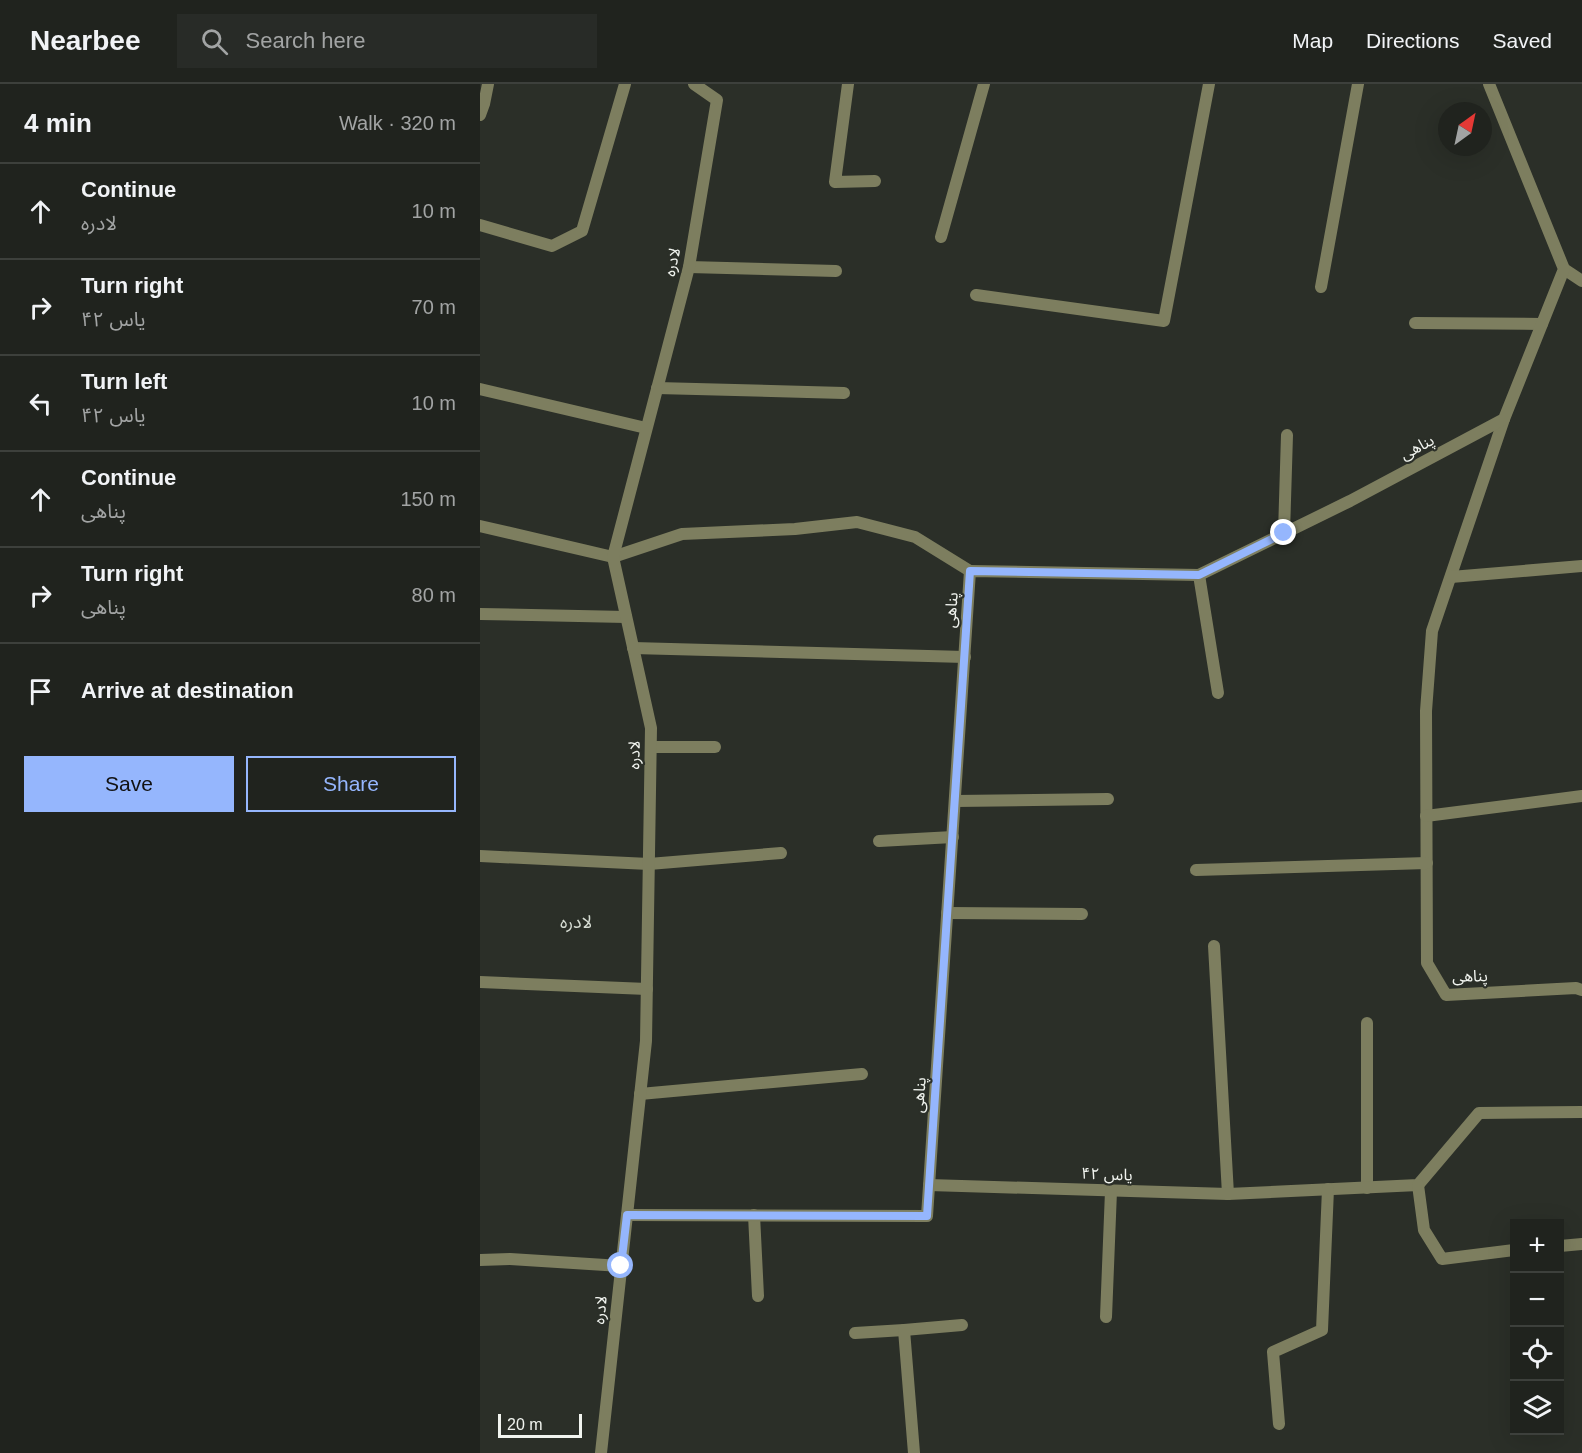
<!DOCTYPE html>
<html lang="en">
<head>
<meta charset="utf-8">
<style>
  :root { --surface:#20231e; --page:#282b27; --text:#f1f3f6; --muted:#a2a4a4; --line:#3d403c; --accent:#95b6fd }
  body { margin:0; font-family:Arial,"Noto Sans Arabic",sans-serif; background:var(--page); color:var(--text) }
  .controls { position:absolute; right:18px; bottom:18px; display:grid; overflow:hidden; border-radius:0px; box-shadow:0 6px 24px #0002 }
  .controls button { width:54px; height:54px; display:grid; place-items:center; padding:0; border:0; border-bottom:2px solid var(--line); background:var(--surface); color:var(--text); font:30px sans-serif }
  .compass { position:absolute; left:958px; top:18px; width:54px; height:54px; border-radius:50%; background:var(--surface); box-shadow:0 6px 24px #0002; rotate:33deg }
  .scale { position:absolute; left:18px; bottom:15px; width:84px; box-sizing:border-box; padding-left:6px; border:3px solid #f1f4ef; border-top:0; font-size:16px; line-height:21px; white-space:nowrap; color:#f1f4ef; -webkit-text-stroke:4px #2b2f28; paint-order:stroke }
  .stop { position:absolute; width:18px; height:18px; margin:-14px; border:4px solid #95b6fd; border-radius:50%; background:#fff }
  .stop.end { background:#95b6fd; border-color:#fff; box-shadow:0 2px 6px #0008 }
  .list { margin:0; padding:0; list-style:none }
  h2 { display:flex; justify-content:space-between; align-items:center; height:78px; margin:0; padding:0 24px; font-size:26px }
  h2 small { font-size:20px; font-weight:400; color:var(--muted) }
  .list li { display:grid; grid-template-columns:39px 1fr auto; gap:18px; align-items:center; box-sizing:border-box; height:96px; padding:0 24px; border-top:2px solid var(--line) }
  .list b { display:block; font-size:22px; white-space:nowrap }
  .list p { margin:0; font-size:20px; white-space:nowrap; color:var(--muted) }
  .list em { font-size:20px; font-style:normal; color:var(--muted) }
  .actions { display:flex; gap:12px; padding:18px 24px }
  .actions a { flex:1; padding:14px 0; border:2px solid var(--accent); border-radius:0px; text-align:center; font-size:21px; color:var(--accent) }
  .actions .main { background:var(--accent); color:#111 }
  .icon { flex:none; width:33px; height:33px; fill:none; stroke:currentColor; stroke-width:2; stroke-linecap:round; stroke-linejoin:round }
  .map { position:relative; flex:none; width:1102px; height:1369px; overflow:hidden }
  header { display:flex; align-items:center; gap:36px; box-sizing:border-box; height:84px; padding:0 30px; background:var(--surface); border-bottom:2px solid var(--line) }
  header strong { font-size:28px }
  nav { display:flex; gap:33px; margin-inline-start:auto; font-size:21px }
  .search { width:420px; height:54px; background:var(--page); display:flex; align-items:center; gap:15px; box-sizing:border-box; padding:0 21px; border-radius:0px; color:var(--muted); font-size:22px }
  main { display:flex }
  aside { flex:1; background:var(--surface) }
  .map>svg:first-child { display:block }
</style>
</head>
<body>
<header>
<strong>Nearbee</strong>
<div class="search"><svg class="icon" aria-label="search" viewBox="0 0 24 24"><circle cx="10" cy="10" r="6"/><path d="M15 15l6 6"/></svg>Search here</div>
<nav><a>Map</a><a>Directions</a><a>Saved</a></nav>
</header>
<main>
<aside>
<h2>4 min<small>Walk · 320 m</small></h2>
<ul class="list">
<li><svg class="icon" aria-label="ahead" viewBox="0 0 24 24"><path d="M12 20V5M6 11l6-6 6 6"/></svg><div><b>Continue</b><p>لادره</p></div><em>10 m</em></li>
<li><svg class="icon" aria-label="right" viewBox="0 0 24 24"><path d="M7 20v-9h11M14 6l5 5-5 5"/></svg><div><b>Turn right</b><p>یاس ۴۲</p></div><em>70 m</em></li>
<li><svg class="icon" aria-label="left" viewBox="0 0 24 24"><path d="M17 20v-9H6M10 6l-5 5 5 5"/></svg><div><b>Turn left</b><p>یاس ۴۲</p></div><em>10 m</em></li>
<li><svg class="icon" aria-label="ahead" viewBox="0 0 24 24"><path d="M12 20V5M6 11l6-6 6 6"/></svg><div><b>Continue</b><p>پناهی</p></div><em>150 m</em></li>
<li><svg class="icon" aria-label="right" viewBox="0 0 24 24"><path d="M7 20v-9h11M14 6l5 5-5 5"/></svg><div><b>Turn right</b><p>پناهی</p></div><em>80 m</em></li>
<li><svg class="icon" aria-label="arrive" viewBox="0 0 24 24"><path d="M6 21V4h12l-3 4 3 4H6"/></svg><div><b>Arrive at destination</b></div></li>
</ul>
<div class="actions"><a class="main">Save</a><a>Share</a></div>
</aside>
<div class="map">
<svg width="1102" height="1369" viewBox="0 0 1102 1369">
  <rect width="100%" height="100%" fill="#2b2f28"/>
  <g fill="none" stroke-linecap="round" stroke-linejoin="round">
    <g stroke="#7d7e5f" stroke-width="12">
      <path d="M209 183 356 187"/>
      <path d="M804 449 807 351"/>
      <path d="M719 491 738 609"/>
      <path d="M399 757 473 753"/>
      <path d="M274 1131 278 1212"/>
    </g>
    <g stroke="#7d7e5f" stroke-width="12">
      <path d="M368 0 355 98 395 97"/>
      <path d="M0 31 4 20 8 0"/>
      <path d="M0 141 72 162 102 147 145 0"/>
      <path d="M461 153 504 0"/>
      <path d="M1084 185 1102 197"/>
      <path d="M841 203 878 0"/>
      <path d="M496 211 684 237 729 0"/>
      <path d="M935 239 1062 240"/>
      <path d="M177 304 364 309"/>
      <path d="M0 305 166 344"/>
      <path d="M1024 335 952 547 946 627 947 879 966 911 1096 904 1102 906"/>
      <path d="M0 442 133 473 202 450 315 445 377 438 435 453 490 487"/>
      <path d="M971 493 1102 482"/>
      <path d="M0 530 146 533"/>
      <path d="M153 564 485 573"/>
      <path d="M171 663H235"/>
      <path d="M475 717 628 715"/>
      <path d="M946 732 1102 712"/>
      <path d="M0 772 169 780 301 769"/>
      <path d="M716 786 947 779"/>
      <path d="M467 829 602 830"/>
      <path d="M734 862 748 1110"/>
      <path d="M0 898 167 905"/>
      <path d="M887 939V1104"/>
      <path d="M160 1010 382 990"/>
      <path d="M449 1101 748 1110 938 1101 999 1029 1102 1028"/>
      <path d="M938 1101 944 1146 962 1175 1034 1166"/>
      <path d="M147 1131 447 1132 490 487 719 491 870 417 1024 335 1084 185 1009 0"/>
      <path d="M1080 1162 1102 1160"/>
      <path d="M0 1176 30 1175 141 1182"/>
      <path d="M626 1233 631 1107"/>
      <path d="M375 1249 424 1246"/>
      <path d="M799 1340 793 1268 842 1246 848 1105"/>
      <path d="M121 1369 166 957 171 644 133 473 209 183 237 16 214 0"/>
      <path d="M434 1369 424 1246 482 1241"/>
    </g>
  </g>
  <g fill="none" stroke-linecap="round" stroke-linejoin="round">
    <path stroke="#95b6fd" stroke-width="8" d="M141 1182 147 1131 447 1132 490 487 719 491 804 449"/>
  </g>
  <g text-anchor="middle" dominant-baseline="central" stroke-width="4.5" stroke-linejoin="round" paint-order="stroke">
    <g font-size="16" fill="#f1f4ef" stroke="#2b2f28">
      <text transform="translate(192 178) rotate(-78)">لادره</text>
      <text transform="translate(937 363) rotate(-28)">پناهی</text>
      <text transform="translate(471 526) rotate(-86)">پناهی</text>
      <text transform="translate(154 671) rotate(-89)">لادره</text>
      <text transform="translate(990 892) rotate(-1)">پناهی</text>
      <text transform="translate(439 1011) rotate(-86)">پناهی</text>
      <text transform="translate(627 1090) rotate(2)">یاس ۴۲</text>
      <text transform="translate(120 1226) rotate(-84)">لادره</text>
    </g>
    <g font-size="18" fill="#d6dcd3" stroke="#2b2f28">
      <text x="96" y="838">لادره</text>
    </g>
  </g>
</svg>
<div class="controls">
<button>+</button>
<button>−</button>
<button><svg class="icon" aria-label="locate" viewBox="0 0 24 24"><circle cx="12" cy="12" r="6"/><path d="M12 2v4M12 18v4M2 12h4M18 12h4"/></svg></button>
<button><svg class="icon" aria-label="layers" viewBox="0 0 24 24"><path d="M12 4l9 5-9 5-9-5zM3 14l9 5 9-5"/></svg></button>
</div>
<svg class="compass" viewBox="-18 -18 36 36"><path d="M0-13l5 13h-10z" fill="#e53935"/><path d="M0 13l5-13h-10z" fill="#a2a4a4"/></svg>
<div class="scale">20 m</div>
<div class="stop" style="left:141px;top:1182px"></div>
<div class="stop end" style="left:804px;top:449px"></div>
</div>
</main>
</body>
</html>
